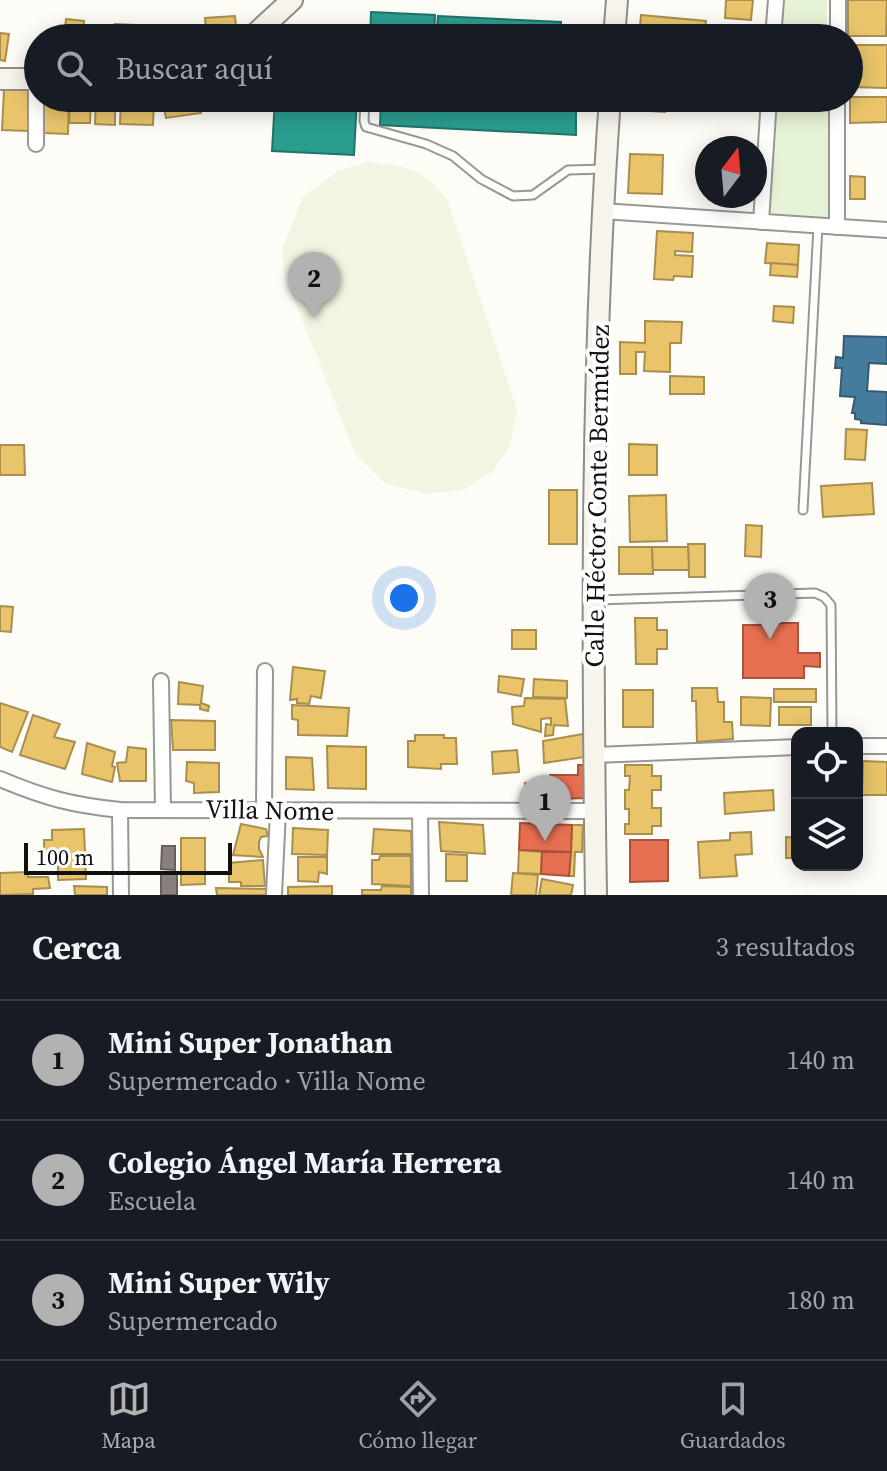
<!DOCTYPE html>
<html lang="es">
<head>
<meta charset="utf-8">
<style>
  :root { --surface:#171b24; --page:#20242c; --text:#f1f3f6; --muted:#9ea1a6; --line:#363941; --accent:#b2b2b3 }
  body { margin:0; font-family:"Source Serif 4",serif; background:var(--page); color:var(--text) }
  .controls { position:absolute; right:24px; bottom:24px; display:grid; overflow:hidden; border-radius:16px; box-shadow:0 4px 20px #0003 }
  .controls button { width:72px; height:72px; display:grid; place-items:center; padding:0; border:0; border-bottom:2px solid var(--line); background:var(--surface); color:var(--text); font:40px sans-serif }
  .compass { position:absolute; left:695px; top:136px; width:72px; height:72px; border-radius:50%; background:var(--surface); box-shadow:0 4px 20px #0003; rotate:16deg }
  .scale { position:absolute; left:24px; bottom:20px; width:208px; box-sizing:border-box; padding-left:8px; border:4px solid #111; border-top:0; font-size:22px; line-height:28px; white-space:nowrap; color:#111; -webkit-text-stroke:6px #fff; paint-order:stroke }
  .you { position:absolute; left:404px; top:598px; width:28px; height:28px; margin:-20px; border:6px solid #fff; border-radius:50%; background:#1a73e8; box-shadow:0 0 0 12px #1a73e833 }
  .badge { display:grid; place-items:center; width:52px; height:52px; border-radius:50%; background:var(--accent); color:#111; font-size:26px; font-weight:700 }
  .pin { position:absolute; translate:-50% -66px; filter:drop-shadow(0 2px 4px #0008) }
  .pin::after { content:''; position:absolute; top:42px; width:28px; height:24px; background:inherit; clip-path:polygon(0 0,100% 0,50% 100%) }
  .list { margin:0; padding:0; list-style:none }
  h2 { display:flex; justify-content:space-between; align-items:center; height:104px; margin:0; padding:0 32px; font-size:34px }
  h2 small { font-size:26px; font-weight:400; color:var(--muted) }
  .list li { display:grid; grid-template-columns:52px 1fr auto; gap:24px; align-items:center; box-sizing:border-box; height:120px; padding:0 32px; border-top:2px solid var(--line) }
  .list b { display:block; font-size:30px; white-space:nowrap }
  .list p { margin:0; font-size:26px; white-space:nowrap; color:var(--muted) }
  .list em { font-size:26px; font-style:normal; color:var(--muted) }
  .icon { flex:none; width:44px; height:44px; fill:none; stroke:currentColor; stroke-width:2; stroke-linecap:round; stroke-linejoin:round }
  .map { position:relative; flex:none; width:887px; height:895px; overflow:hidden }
  .search { position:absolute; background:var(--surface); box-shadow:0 4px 20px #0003; left:24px; right:24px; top:24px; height:88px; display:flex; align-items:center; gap:20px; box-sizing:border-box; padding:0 28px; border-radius:44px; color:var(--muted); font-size:30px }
  .sheet { height:464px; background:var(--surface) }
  nav { display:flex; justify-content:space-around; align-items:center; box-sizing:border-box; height:112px; border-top:2px solid var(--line); background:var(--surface); font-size:22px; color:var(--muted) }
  nav a { display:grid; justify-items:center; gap:4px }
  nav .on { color:var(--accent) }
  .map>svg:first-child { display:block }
</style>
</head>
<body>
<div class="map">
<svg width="887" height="895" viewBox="0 0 887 895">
  <rect width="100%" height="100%" fill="#fdfcf7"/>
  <g fill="#e7f3d7">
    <path d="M781 0H827V38H778Z"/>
    <path d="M774 98H828L829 218 766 214Z"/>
  </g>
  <path fill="#f0f6e1" d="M367 162C409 168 418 164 447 199L517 410 510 446 494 470 465 489 428 494 385 484 355 453 284 273 282 249 303 197 338 171Z"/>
  <g fill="#e9c46a" stroke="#a88e4f" stroke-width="2">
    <path d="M726 0H753L751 20 725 18Z"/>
    <path d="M848 0H887L886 36H848Z"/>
    <path d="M641 15 706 21 704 38H639Z"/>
    <path d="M235 16 237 36 207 38 205 18Z"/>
    <path d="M66 19 84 21 83 38H64Z"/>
    <path d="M115 24 135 25 134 38H114Z"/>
    <path d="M0 33 9 34 5 61 0 60Z"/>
    <path d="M851 45H887V88L851 87Z"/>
    <path d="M4 89 31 90 28 131 2 130Z"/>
    <path d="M850 97H887V122L850 123Z"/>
    <path d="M42 98H69L68 134 43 133Z"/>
    <path d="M70 98H91L90 123H69Z"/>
    <path d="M96 98H115V125L95 124Z"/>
    <path d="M121 98H154L153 125 120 124Z"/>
    <path d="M162 98H199L201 113 166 118Z"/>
    <path d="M634 98H665V112L633 110Z"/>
    <path d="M630 154 663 155 662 194 628 193Z"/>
    <path d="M850 176 865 177V199H850Z"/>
    <path d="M657 231 693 233 692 252 675 251V255L693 256 692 277 674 276 673 280 654 279Z"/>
    <path d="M767 243 799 245 798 265 765 263Z"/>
    <path d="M771 263 798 265 797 277 770 275Z"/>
    <path d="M774 306 794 307 793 323 773 321Z"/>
    <path d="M645 321 682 322 681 343H670V372L644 371 645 352H636V374H620V342L645 343Z"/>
    <path d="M670 376 704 377V394H670Z"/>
    <path d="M846 429 867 430 865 460 845 459Z"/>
    <path d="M629 444 657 445V475H629Z"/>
    <path d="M0 445H24L25 475H0Z"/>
    <path d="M872 483 874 514 823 517 821 486Z"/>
    <rect x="549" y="490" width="28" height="54"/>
    <path d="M666 495 667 541 630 542 629 496Z"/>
    <path d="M746 525 762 526 761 557 745 556Z"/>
    <path d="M688 544H705V577H689Z"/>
    <path d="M619 547H652L653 574H619Z"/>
    <path d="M652 547H688L689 570H653Z"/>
    <path d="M0 606 13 607 11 632 0 631Z"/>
    <path d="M635 618H657V630H667V649H657V664H636Z"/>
    <rect x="512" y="630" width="24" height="19"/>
    <path d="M293 667 325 671 321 698 311 696 309 704 297 703V699L290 700Z"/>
    <path d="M499 676 524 679 521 696 498 692Z"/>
    <path d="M534 679 567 681V698L533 697Z"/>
    <path d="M179 682 203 686 201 703 209 706 208 711 200 709V705L178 704Z"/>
    <path d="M692 688H717L718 702H724V722H732L733 739 697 742 696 701H692Z"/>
    <rect x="774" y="689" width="42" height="13"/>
    <rect x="623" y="690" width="30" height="37"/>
    <path d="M741 697 771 698 770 726 741 725Z"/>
    <path d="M525 698 565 699 568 726 554 725 553 735 545 736 546 724 551 725V718L541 719V732L513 724 512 707 524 706Z"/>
    <path d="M0 703 28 712 12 752 0 747Z"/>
    <path d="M292 705 349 708 347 736 298 735V720L292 719Z"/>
    <rect x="779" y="707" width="32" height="18"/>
    <path d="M33 715 60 724 54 737 75 742 65 769 20 755Z"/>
    <path d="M171 720 215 721V750H173Z"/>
    <path d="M583 734 585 757 544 763 543 741Z"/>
    <path d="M415 735H444V738H456L457 764H441V769L408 767V741H415Z"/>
    <path d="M87 743 115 752 112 766 115 767 112 782 82 774Z"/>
    <path d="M327 746 366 747V789L328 788Z"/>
    <path d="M128 747 146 749V781H120L117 763 126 762Z"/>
    <path d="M517 750 519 772 493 774 492 752Z"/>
    <path d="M286 757 312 758 314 790 286 789Z"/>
    <path d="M863 761 887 762V795H862Z"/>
    <path d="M187 762 219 763V792L194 793V783L186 781Z"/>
    <path d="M625 765H652V776H661V790H652V808H661V826H652V834H625V824H629V809H625V790H629L630 776H625Z"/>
    <path d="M542 782 543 799 526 800 525 783Z"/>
    <path d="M773 790 774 810 725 814 724 793Z"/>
    <path d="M439 822 483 825 485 854 441 851Z"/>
    <path d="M241 824 266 829 268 836 261 837 259 842V849L263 857 233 855Z"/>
    <path d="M572 825H583L582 852H575L574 876H569Z"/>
    <path d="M293 828 328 830 327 855 292 854Z"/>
    <path d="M84 829 86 879 58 880V861H44V840H52V830Z"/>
    <path d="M374 829 411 831 412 854H372Z"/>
    <path d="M751 832 752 854 735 855 737 876 700 878 698 842 730 840V833Z"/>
    <path d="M786 837 797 838V858H786Z"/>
    <path d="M181 838H205V884L181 885Z"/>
    <path d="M519 850 542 852 541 874 518 873Z"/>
    <path d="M446 854 467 855V881H446Z"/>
    <path d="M380 856H411V886L372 884V860H379Z"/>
    <path d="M298 857H327V874L319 872 318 882 298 881Z"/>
    <path d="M263 860 265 886H241V882H229V863Z"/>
    <path d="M28 872V877H48L50 888 33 889V894L0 895V873Z"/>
    <path d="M513 873 538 875 536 895H511Z"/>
    <path d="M542 879 573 885 571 895H539Z"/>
    <path d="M74 886 107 887V895H75Z"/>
    <path d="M332 886V895H288V887Z"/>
    <path d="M382 886 411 887V895H362V890H381Z"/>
    <path d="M216 888 268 889V895H217Z"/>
  </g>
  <g fill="#e76f51" stroke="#a7533e" stroke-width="2">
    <path d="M765 615H780V623H798V653H820V667L804 666V678H743V625H765Z"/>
    <path d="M578 765H588L589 798 551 799 550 775H578Z"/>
    <path d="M520 823 572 825 571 852 519 850Z"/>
    <path d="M630 840H668V881L630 882Z"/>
    <path d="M542 852H571L569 876 541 874Z"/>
  </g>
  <g fill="#2a9d8f" stroke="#227369" stroke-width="2">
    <path d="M371 12 435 15 434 38H370Z"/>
    <path d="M438 16 561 22 560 38H436Z"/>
    <path d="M312 28 341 29 340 38H312Z"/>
    <path d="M275 98H357L354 155 272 151Z"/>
    <path d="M381 98H462L576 106V135L380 125Z"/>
  </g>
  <path fill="#457b9d" stroke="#355b73" stroke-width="2" d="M844 336 887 337V364L869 363 867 391 887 392V425L861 423V420L855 419V413H852L855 397 840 396 842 368H835L836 357 843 358Z"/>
  <g fill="#8a817c" stroke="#665f5c" stroke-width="2">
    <path d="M162 846H175V870L161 869Z"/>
    <rect x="161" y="872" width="16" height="23"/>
  </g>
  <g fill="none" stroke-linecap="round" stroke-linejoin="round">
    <g stroke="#979795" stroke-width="11">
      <g id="lane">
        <path d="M365 98 364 121 366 127 426 144 453 156 481 179 513 196 533 195 568 170 604 169"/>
        <path d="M803 510 818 226"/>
        <path d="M597 600 815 593 824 597 831 605 832 733"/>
      </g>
    </g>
    <g stroke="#979795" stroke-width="18">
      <g id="street">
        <path d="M773 38 776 0"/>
        <path d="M838 38V0"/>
        <path d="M36 144V79"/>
        <path d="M602 211 887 230"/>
        <path d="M761 222 769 98"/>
        <path d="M837 227V98"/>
        <path d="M161 681 163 809"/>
        <path d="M857 746H887"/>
        <path d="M595 755 797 747"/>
        <path d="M0 779C45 798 72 805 120 810L594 811"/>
        <path d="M120 810 121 895"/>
        <path d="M264 811 265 671"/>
        <path d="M420 811 421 895"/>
        <path d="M274 895 278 811"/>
      </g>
    </g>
    <g stroke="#8e8d8b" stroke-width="24">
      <g id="secondary">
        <path d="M251 38 292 0"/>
        <path d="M614 38 617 0"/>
        <path d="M0 79H38"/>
        <path d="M596 895C592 630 591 363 610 98"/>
      </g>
    </g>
    <use href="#lane" stroke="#fffffe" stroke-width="7"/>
    <use href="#street" stroke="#fffffe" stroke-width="14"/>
    <use href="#secondary" stroke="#f6f4eb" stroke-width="20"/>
  </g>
  <g text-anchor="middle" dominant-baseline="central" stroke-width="8" stroke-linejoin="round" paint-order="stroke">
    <g font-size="26" fill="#111" stroke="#fff">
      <text transform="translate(597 496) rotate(-89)">Calle Héctor Conte Bermúdez</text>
      <text transform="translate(270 810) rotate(1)">Villa Nome</text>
    </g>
  </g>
</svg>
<div class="controls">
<button><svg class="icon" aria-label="locate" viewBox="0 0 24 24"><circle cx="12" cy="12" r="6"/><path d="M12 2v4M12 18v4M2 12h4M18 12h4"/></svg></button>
<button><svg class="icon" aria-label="layers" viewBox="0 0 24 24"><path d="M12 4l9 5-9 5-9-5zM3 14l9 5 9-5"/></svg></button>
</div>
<svg class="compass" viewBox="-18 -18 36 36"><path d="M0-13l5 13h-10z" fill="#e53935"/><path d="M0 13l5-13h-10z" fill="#9ea1a6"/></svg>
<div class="scale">100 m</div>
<div class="you"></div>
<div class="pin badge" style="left:545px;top:841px">1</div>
<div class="pin badge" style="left:314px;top:318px">2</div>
<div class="pin badge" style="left:770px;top:639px">3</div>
<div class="search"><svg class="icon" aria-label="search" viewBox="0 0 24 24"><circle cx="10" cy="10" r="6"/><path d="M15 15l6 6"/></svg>Buscar aquí</div>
</div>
<section class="sheet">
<h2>Cerca<small>3 resultados</small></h2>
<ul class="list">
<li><span class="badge">1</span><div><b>Mini Super Jonathan</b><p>Supermercado · Villa Nome</p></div><em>140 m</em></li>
<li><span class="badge">2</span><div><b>Colegio Ángel María Herrera</b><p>Escuela</p></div><em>140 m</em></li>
<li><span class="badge">3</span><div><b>Mini Super Wily</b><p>Supermercado</p></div><em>180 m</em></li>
</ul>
</section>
<nav>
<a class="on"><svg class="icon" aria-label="map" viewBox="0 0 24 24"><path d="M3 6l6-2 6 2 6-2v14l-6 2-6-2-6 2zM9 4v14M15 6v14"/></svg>Mapa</a>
<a><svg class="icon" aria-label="directions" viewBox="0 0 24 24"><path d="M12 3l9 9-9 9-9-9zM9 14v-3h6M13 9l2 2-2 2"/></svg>Cómo llegar</a>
<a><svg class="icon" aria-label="saved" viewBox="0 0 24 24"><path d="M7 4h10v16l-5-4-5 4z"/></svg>Guardados</a>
</nav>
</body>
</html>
